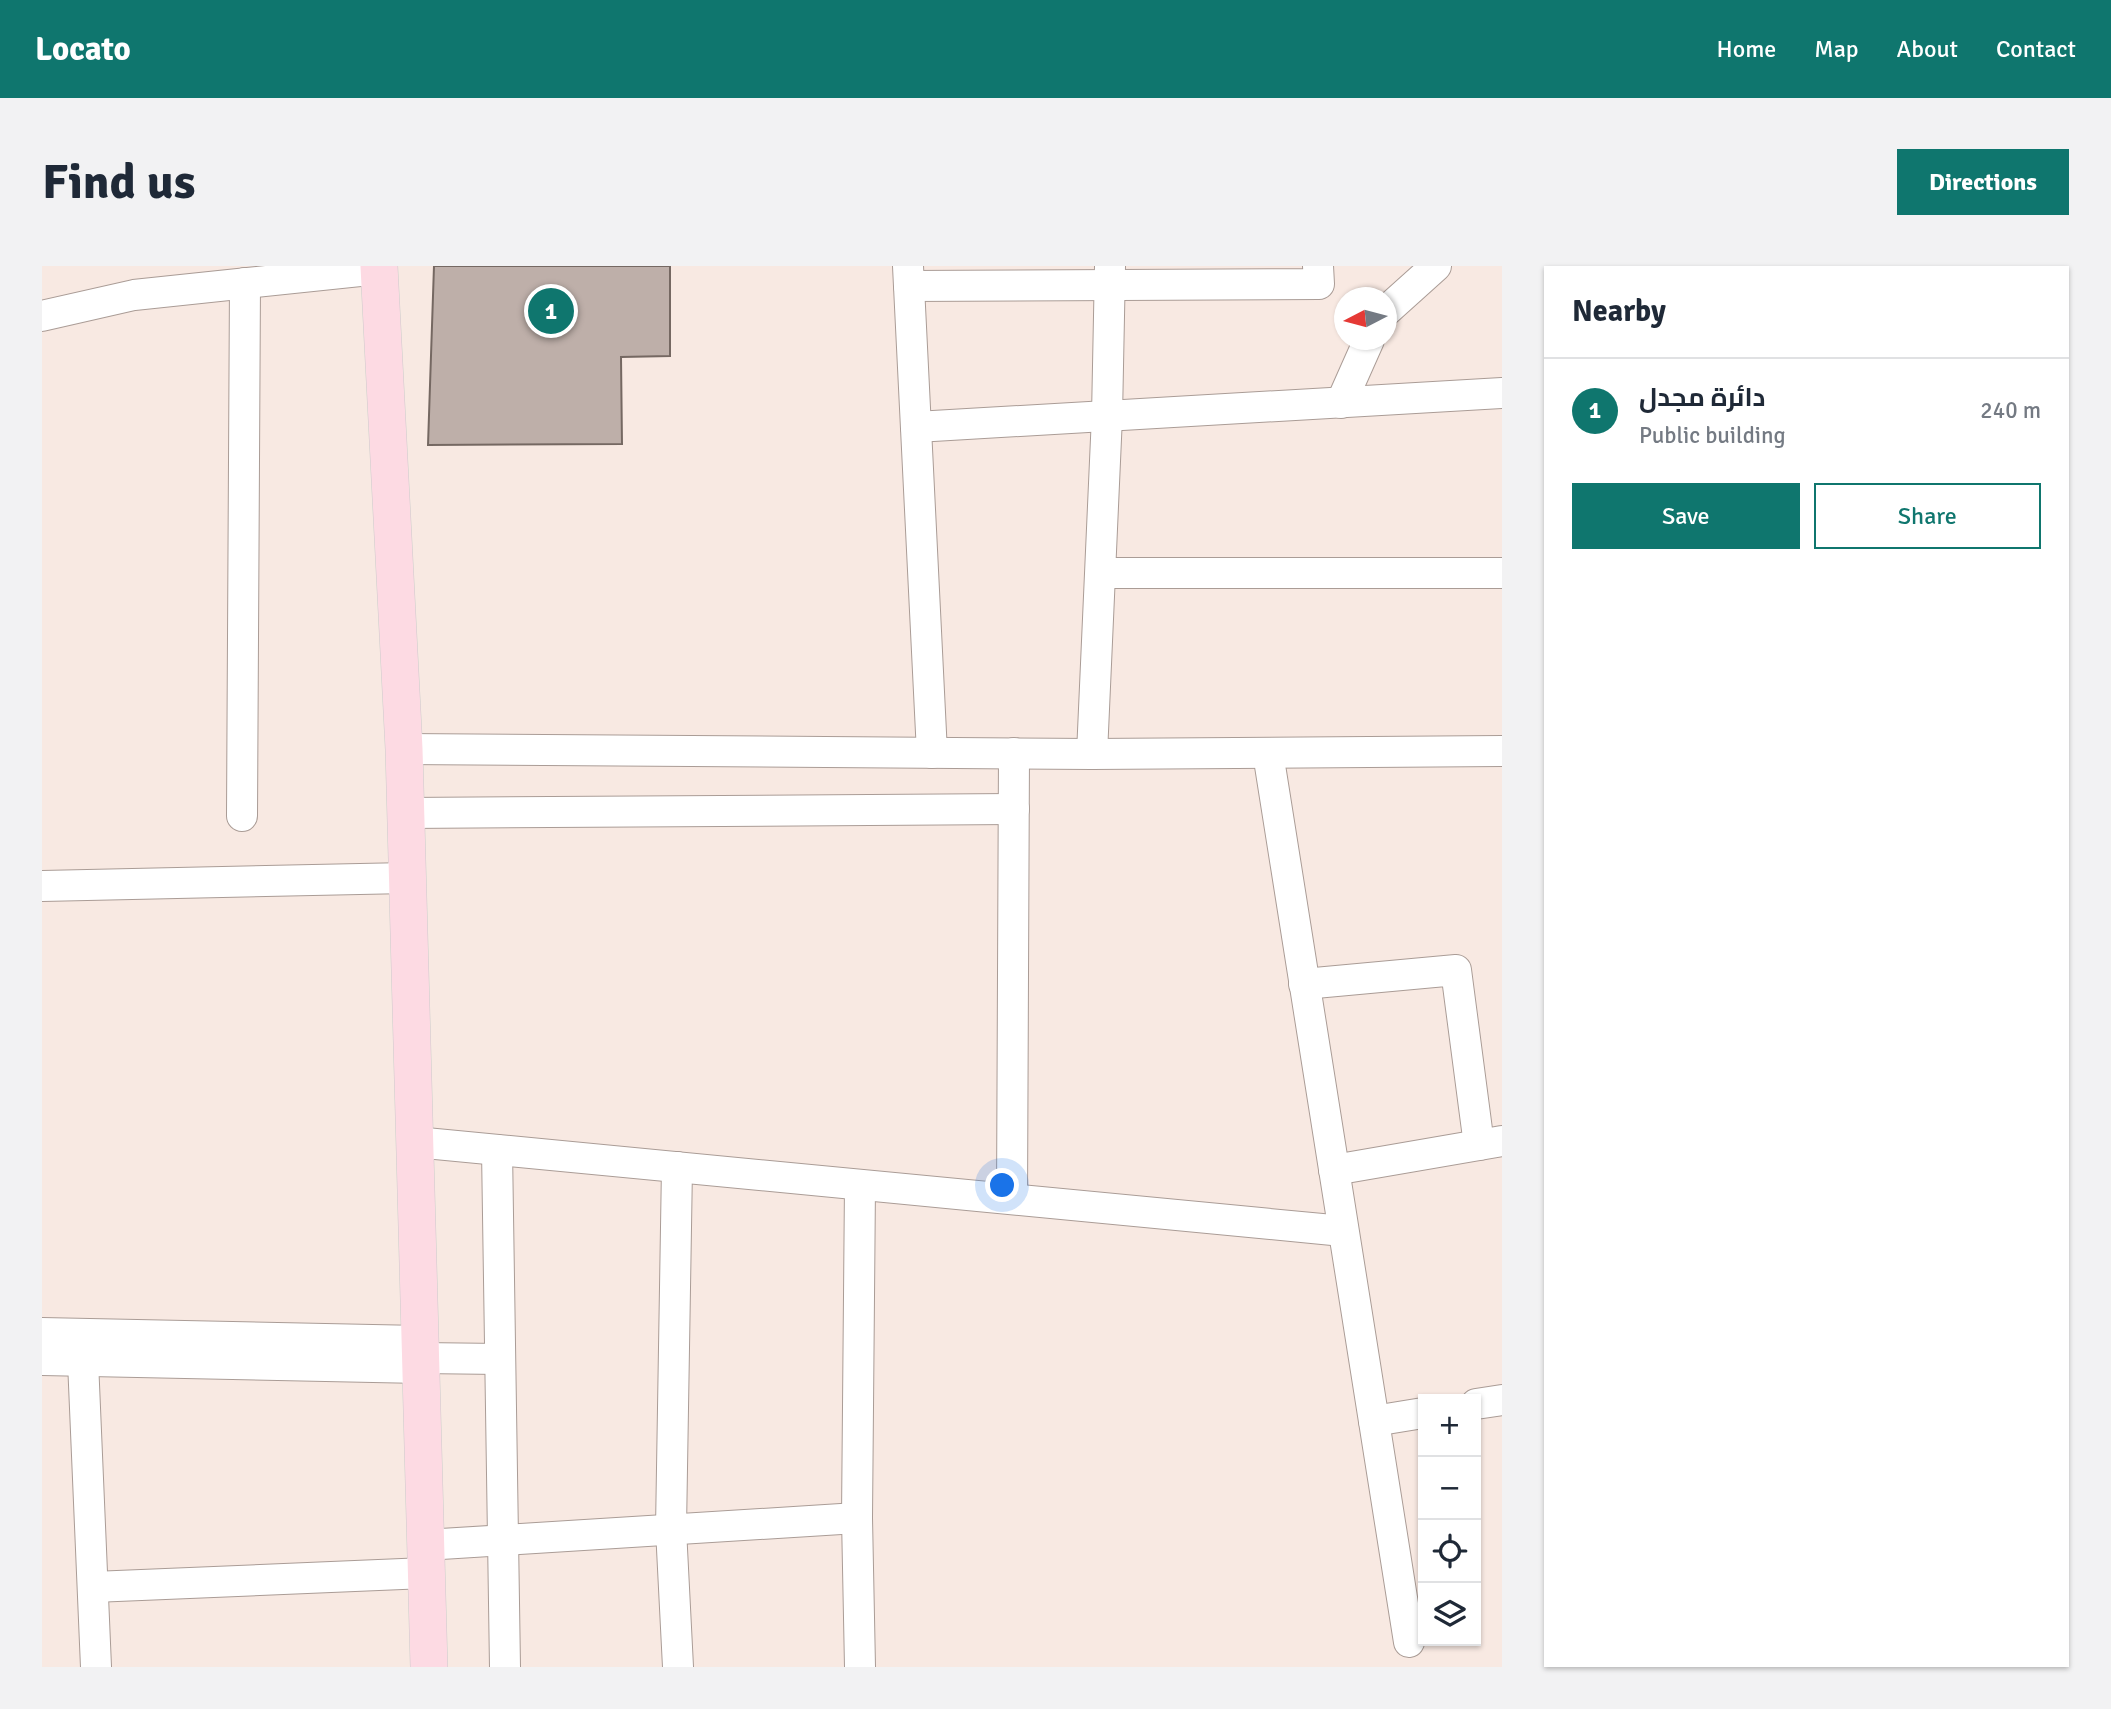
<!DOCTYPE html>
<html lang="en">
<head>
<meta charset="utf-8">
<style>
  :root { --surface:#fff; --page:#f2f2f3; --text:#1f2937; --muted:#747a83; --line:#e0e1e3; --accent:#0f766e }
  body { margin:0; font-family:Signika,Cairo,sans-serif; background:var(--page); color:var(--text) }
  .controls { position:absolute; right:21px; bottom:21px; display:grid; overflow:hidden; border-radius:0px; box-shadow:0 2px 5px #0004 }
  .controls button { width:63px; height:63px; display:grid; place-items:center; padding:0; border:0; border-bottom:2px solid var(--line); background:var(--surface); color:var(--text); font:35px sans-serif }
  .compass { position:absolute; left:1292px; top:21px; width:63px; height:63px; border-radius:50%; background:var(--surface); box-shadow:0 2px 5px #0004; rotate:264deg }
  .you { position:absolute; left:961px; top:920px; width:24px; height:24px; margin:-18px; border:5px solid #fff; border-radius:50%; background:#1a73e8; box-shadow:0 0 0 10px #1a73e833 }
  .badge { display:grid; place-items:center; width:46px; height:46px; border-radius:50%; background:var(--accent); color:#fff; font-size:23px; font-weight:700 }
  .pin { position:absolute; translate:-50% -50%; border:4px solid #fff; box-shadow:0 2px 7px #0006 }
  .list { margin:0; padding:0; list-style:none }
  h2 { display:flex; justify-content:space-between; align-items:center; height:91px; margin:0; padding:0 28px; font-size:30px }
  h2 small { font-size:23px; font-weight:400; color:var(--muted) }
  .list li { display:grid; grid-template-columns:46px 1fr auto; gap:21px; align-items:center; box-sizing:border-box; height:105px; padding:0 28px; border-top:2px solid var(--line) }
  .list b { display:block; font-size:26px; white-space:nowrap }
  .list p { margin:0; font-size:23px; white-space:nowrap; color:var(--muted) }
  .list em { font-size:23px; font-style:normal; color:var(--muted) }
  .actions { display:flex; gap:14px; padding:21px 28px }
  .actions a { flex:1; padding:16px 0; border:2px solid var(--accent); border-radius:0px; text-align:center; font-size:24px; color:var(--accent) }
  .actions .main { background:var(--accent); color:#fff }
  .icon { flex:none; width:38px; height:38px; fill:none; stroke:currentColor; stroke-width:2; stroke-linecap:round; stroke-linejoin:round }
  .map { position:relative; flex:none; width:1460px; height:1401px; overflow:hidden; border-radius:0px }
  header { display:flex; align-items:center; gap:42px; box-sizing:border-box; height:98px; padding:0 35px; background:var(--accent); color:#fff }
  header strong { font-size:33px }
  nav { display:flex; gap:38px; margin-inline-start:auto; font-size:24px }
  .intro { display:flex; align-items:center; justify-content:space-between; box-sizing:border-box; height:168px; padding:0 42px }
  h1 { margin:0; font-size:49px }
  .button { padding:18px 32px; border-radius:0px; background:var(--accent); color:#fff; font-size:24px; font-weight:700 }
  main { display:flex; gap:42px; padding:0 42px }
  aside { flex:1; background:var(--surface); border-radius:0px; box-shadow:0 2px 5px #0004 }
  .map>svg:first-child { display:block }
</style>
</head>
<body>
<header>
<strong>Locato</strong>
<nav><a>Home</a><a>Map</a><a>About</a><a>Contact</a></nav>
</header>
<div class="intro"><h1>Find us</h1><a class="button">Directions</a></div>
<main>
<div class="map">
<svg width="1460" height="1401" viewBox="0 0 1460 1401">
  <rect width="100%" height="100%" fill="#f8e9e2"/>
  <path fill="#beafa9" stroke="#756862" stroke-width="2" d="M392 0H628V90L579 91 580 178 386 179Z"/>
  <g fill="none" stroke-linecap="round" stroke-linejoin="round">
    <g stroke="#aa9c96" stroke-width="32">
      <g id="minor">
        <path d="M866 0 890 487"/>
        <path d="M867 20 1277 18 1276 0"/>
        <path d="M1344 45 1394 0"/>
        <path d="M0 50 92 29 337 3"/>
        <path d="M1299 137 1327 74"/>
        <path d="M874 161 1460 127"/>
        <path d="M1059 307H1460"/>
        <path d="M362 483 1050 488 1460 485"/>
        <path d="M1226 487 1367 1376"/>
        <path d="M1050 488 1065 150 1068 0"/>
        <path d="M364 547 972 543"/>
        <path d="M200 550 203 17"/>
        <path d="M0 620 365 612"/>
        <path d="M1262 718 1414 704 1437 879"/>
        <path d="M373 876 1301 965"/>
        <path d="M455 884 463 1401"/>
        <path d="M635 901 629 1263 636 1401"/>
        <path d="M1292 904 1460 875"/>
        <path d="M818 919 815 1252 818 1401"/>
        <path d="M970 933 972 487"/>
        <path d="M0 1067 378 1075"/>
        <path d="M379 1092 458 1093"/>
        <path d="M0 1094 379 1102"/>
        <path d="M41 1095 54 1401"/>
        <path d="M1434 1138 1460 1134"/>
        <path d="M1332 1155 1381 1147"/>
        <path d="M383 1279 815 1252"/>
        <path d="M51 1321 384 1307"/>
      </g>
    </g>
    <g stroke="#cccbcb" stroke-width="38">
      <path id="major" d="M337 0 362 483 387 1401"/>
    </g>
    <use href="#minor" stroke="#fff" stroke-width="30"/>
    <use href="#major" stroke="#fddae3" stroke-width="37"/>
  </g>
</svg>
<div class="controls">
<button>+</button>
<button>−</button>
<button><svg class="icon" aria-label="locate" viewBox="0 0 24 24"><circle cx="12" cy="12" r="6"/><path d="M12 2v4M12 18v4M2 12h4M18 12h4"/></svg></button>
<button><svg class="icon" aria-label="layers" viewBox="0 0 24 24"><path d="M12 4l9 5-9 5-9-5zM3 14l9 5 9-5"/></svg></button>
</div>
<svg class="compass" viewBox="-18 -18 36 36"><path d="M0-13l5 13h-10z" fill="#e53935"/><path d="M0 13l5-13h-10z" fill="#747a83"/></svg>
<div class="you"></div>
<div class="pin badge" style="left:509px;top:45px">1</div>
</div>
<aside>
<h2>Nearby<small></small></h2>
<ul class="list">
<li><span class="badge">1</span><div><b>دائرة مجدل</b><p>Public building</p></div><em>240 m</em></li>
</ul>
<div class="actions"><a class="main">Save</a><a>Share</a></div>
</aside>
</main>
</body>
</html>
